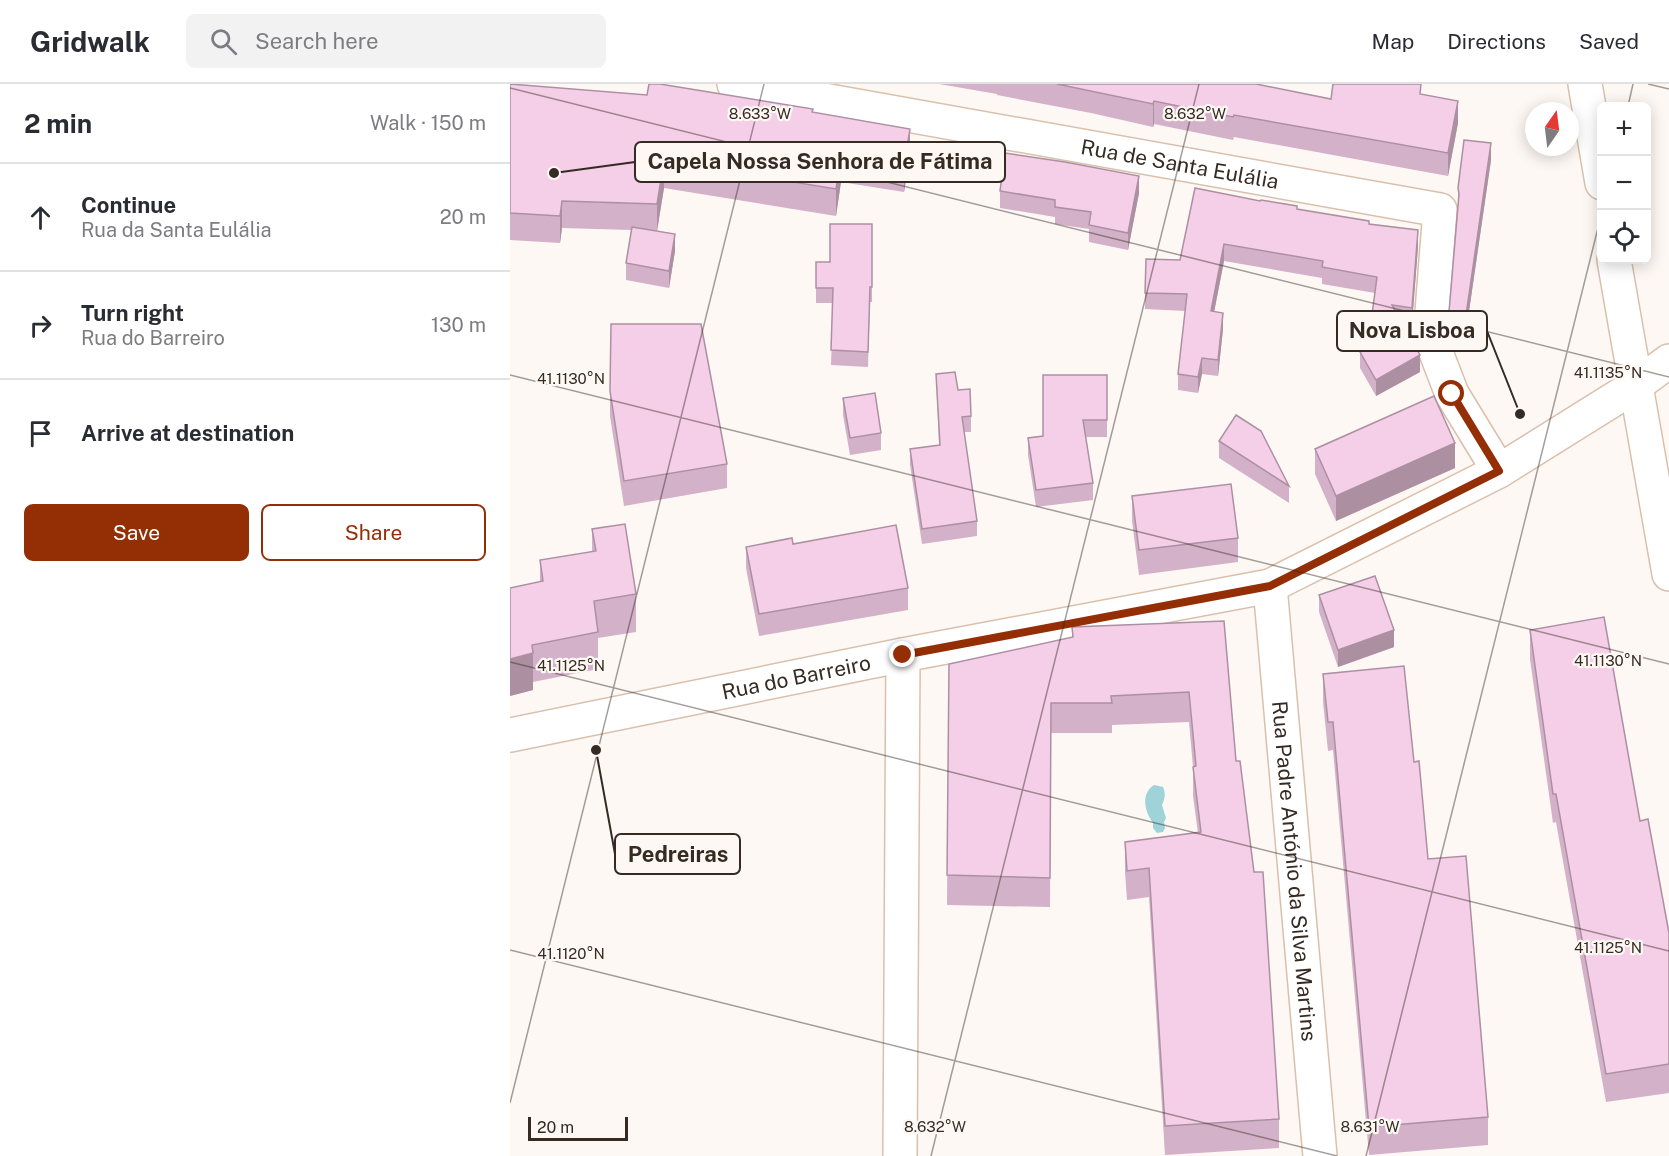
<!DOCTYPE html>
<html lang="en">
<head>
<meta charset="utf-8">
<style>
  :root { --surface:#fff; --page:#f2f2f3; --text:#2b2b33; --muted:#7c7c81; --line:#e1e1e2; --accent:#942e05 }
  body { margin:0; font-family:"Public Sans",sans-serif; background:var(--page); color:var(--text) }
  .controls { position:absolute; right:18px; top:18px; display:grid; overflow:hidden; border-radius:9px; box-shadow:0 3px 15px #0003 }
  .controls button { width:54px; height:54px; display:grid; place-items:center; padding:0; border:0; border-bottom:2px solid var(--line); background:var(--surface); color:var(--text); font:30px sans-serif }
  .compass { position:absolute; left:1015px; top:18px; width:54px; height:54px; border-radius:50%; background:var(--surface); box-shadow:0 3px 15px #0003; rotate:14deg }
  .scale { position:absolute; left:18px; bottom:15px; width:100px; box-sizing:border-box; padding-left:6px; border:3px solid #352b23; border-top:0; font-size:16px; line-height:21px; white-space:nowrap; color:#352b23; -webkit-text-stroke:4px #fdf8f4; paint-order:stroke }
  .stop { position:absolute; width:18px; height:18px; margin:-14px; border:4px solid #942e05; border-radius:50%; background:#fff }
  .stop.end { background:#942e05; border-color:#fff; box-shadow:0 2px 6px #0008 }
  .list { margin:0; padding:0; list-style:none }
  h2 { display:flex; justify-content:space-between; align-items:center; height:78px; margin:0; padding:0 24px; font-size:26px }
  h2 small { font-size:20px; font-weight:400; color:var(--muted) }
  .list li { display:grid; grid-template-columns:39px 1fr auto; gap:18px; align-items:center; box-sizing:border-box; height:108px; padding:0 24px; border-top:2px solid var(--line) }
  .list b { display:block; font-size:22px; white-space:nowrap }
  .list p { margin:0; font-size:20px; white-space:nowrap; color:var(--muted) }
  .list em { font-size:20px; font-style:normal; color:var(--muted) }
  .actions { display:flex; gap:12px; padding:18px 24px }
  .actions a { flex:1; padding:14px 0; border:2px solid var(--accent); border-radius:9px; text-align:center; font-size:21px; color:var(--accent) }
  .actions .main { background:var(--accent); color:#fff }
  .icon { flex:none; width:33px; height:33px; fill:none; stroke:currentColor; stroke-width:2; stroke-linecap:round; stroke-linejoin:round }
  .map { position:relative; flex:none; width:1159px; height:1072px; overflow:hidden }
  header { display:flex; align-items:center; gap:36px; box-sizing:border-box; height:84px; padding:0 30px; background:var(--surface); border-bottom:2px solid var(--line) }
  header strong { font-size:28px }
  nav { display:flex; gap:33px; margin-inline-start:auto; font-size:21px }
  .search { width:420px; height:54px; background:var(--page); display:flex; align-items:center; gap:15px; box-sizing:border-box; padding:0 21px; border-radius:9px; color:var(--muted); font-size:22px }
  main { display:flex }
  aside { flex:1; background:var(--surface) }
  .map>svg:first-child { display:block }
</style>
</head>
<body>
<header>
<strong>Gridwalk</strong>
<div class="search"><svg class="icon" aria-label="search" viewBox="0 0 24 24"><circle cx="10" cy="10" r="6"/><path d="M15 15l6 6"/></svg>Search here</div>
<nav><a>Map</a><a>Directions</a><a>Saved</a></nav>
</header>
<main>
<aside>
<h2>2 min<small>Walk · 150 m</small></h2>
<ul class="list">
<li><svg class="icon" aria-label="ahead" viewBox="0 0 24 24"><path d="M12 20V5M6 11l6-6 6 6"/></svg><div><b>Continue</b><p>Rua da Santa Eulália</p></div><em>20 m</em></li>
<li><svg class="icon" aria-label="right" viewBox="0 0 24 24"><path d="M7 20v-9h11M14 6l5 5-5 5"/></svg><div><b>Turn right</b><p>Rua do Barreiro</p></div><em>130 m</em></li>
<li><svg class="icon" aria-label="arrive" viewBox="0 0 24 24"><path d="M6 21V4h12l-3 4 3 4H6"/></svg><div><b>Arrive at destination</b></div></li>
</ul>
<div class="actions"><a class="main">Save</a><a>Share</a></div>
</aside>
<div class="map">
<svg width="1159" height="1072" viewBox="0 0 1159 1072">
  <rect width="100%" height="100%" fill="#fdf8f4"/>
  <path fill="#9ed3d9" d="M644 701 653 703C656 710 655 714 652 721L656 734 654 738 655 744 653 748 647 749 643 744V739C635 728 630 710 644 701Z"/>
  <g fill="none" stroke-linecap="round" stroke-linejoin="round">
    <g stroke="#dac0ac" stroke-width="36">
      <g id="minor">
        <path id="s1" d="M224 0 930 126 920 253 942 310 989 387"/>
        <path id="s2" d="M760 502 810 1072"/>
        <path id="s3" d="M0 651 393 571 760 502 989 387 1125 302 1159 277"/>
        <path d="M390 1072 393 571"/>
      </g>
    </g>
    <g stroke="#dac0ac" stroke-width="36">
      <g id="tertiary">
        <path d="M1075 0 1092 99"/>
        <path d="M1104 176 1159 490"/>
      </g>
    </g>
    <use href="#minor" stroke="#fff" stroke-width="33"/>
    <use href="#tertiary" stroke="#fff" stroke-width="33"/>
  </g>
  <g fill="#d3b1c8">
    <path d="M0 0 303 28 400 72 394 108 331 98 326 132 154 104 147 147 165 167 159 204 116 196V179L121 146 52 144 50 159 0 156Z"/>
    <path d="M429 0H746L821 15 912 10 948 39 938 92 724 53 723 56 644 40 643 43 581 29 487 11V10Z"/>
    <path d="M981 76 956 248 939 246V228L948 122V104Z"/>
    <path d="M490 107 629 109 618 166 579 158V145L545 140V133L490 124Z"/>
    <path d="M787 125 859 140 908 163 902 240 893 239 910 288 866 312 850 284V268L864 260 861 254V238L865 209 812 200V194L714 177 704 228 713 245 708 292 692 290 688 309 668 306V290L675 227 635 225V209L670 176Z"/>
    <path d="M362 140V218H360L358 283 321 281 323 219H306V178H320Z"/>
    <path d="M426 290 448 306 461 332V348H454L467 437V452L412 460 400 381V365L429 361Z"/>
    <path d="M597 291V353H576L583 399V416L526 423 518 371V354L533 352Z"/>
    <path d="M100 307 217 380V404L114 422 100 332Z"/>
    <path d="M333 314 371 349V366L340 371 333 331Z"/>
    <path d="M709 357 779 402V419L709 374Z"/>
    <path d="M805 365 945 384 826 437 805 390Z"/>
    <path d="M622 412 728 454V478L629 491 622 437Z"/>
    <path d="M82 445 126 510V548L88 554V585L23 598V606L0 612 30 498V476L82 468Z"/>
    <path d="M283 460 398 504V526L249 552 236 484V463Z"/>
    <path d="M809 511 884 563 828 583 809 528Z"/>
    <path d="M714 537 726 677 769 1035V1064L655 1071 639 813 617 816 615 788V758L688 749 683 712V683L679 638 602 641V649H541L540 823 437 821 439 580 562 554V543Z"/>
    <path d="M1020 546 1130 737 1159 849V1009L1096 1018 1046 738 1043 739 1020 575Z"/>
    <path d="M813 590 904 678 918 775 978 1033V1061L859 1071 823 666 818 667 813 618Z"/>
  </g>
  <g fill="#ac90a2">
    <path d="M644 17V40L643 43V20Z"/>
    <path d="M948 17V39L938 92V69Z"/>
    <path d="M400 45V72L394 108V81Z"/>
    <path d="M981 59V76L956 248V231Z"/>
    <path d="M331 71V98L326 132V105Z"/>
    <path d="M154 77V104L147 147V120Z"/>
    <path d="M629 92V109L618 166V149Z"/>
    <path d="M52 117V144L50 159V132Z"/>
    <path d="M908 146V163L902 240V224Z"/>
    <path d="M165 150V167L159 204V187Z"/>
    <path d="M714 160V177L701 244V227Z"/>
    <path d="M713 229V245L708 292V276Z"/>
    <path d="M910 271V288L866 312V296Z"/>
    <path d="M692 274V290L688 309V293Z"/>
    <path d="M945 359V384L826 437V412Z"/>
    <path d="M884 546V563L828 583V566Z"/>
    <path d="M23 569V606L0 612V575Z"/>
  </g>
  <g fill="#f5cee8" stroke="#ac90a2" stroke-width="1.5">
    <path d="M0 0 137 11 139 0H150L303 25 302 28 400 45 394 81 331 71 326 105 154 77 147 120 52 117 50 132 0 129Z"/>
    <path d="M547 0H746L821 15 823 0H911L910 10 948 17 938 69 724 31 723 33 644 17 643 20Z"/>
    <path d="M954 56 981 59 956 231 939 228 949 110 948 104Z"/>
    <path d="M495 69 555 78 629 92 618 149 579 141 581 128 545 123V116L490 107Z"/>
    <path d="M685 104 750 117 751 116 787 122V125L859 137V140L908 146 902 224 882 221 910 271 866 296 850 268 871 256 861 238 867 193 812 183 813 177 714 160 701 227 713 229 708 276 692 274 688 293 668 290 677 210 635 209 636 175 670 176Z"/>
    <path d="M320 140H362V203H360L358 268 321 266 323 204H306V178H320Z"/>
    <path d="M122 143 165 150 159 187 116 179Z"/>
    <path d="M101 240H191L217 380 114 397 100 307Z"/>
    <path d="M445 288 448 306 460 305 461 332 452 333 467 437 412 445 400 365 430 361 426 290Z"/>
    <path d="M533 291H597V336H573L583 399 526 406 518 354 533 352Z"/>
    <path d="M365 309 371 349 340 354 333 314Z"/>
    <path d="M924 312 945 359 826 412 805 365Z"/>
    <path d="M726 331 751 347 779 402 709 357Z"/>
    <path d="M721 400 728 454 629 466 622 412Z"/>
    <path d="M115 440 126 510 84 517 88 548 22 561 23 569 0 575V504L33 497 30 476 86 467 82 445Z"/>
    <path d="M386 441 398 504 249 530 236 463 282 454 283 460Z"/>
    <path d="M865 492 884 546 828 566 809 511Z"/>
    <path d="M1094 533 1130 737 1138 735 1159 849V980L1096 990 1046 710H1043L1020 546Z"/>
    <path d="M714 537 726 677H730L744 788H753L769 1035 655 1042 639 784 617 787 615 758 691 748 683 683 686 682 679 608 601 612 602 619H541L540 794 437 791 439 580 563 553 562 543Z"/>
    <path d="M894 582 904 678 909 677 918 775 956 772 978 1033 859 1043 823 638H818L813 590Z"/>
  </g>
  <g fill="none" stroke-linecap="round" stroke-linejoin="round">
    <path stroke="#942e05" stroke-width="8" d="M393 571 760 502 989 387 942 310"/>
  </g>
  <path fill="none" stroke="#352b23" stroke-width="1.5" stroke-opacity="0.45" d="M1138 0 1159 5M0 4 1159 293M1118 22 1123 0M0 291 1159 580M0 578 1159 867M0 866 827 1072M0 1019 254 0M421 1072 689 0M856 1072 1092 128"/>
  <g text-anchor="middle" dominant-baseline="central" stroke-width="4.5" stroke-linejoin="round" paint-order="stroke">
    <g font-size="21" fill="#352b23" stroke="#fdf8f4">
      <text stroke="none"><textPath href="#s1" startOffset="453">Rua de Santa Eulália</textPath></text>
      <text stroke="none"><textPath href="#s3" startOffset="292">Rua do Barreiro</textPath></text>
      <text stroke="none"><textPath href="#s2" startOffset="286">Rua Padre António da Silva Martins</textPath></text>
    </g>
  </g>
  <g font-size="15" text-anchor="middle" fill="#352b23" stroke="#fdf8f4" stroke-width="4.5" stroke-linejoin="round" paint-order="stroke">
    <text x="250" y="35">8.633°W</text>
    <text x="685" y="35">8.632°W</text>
    <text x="1098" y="294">41.1135°N</text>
    <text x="61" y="300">41.1130°N</text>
    <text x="1098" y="582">41.1130°N</text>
    <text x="61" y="587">41.1125°N</text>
    <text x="1098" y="869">41.1125°N</text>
    <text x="61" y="875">41.1120°N</text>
    <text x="425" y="1048">8.632°W</text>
    <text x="860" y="1048">8.631°W</text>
  </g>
  <path fill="none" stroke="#352b23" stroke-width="2" d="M44 89L125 78M1010 330L977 247M86 666L105 770"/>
  <g fill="#352b23" stroke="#fdf8f4" stroke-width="2">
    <circle cx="44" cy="89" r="6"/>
    <circle cx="1010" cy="330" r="6"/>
    <circle cx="86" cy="666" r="6"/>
  </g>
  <g fill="#fdf8f4" stroke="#352b23" stroke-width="2">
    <rect x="125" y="58" width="370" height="40" rx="6"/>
    <rect x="827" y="227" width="150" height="40" rx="6"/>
    <rect x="105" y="750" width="125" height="40" rx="6"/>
  </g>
  <g font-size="22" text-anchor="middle" font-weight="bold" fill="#352b23">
    <text x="310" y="85">Capela Nossa Senhora de Fátima</text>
    <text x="902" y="254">Nova Lisboa</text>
    <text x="168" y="778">Pedreiras</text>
  </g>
</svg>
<div class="controls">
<button>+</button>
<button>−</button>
<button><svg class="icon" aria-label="locate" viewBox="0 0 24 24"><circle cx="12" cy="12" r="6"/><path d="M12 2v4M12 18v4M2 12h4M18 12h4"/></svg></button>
</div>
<svg class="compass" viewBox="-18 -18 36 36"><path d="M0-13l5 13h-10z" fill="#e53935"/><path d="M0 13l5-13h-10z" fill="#7c7c81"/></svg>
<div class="scale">20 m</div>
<div class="stop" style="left:942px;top:310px"></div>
<div class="stop end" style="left:393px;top:571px"></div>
</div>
</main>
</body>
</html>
